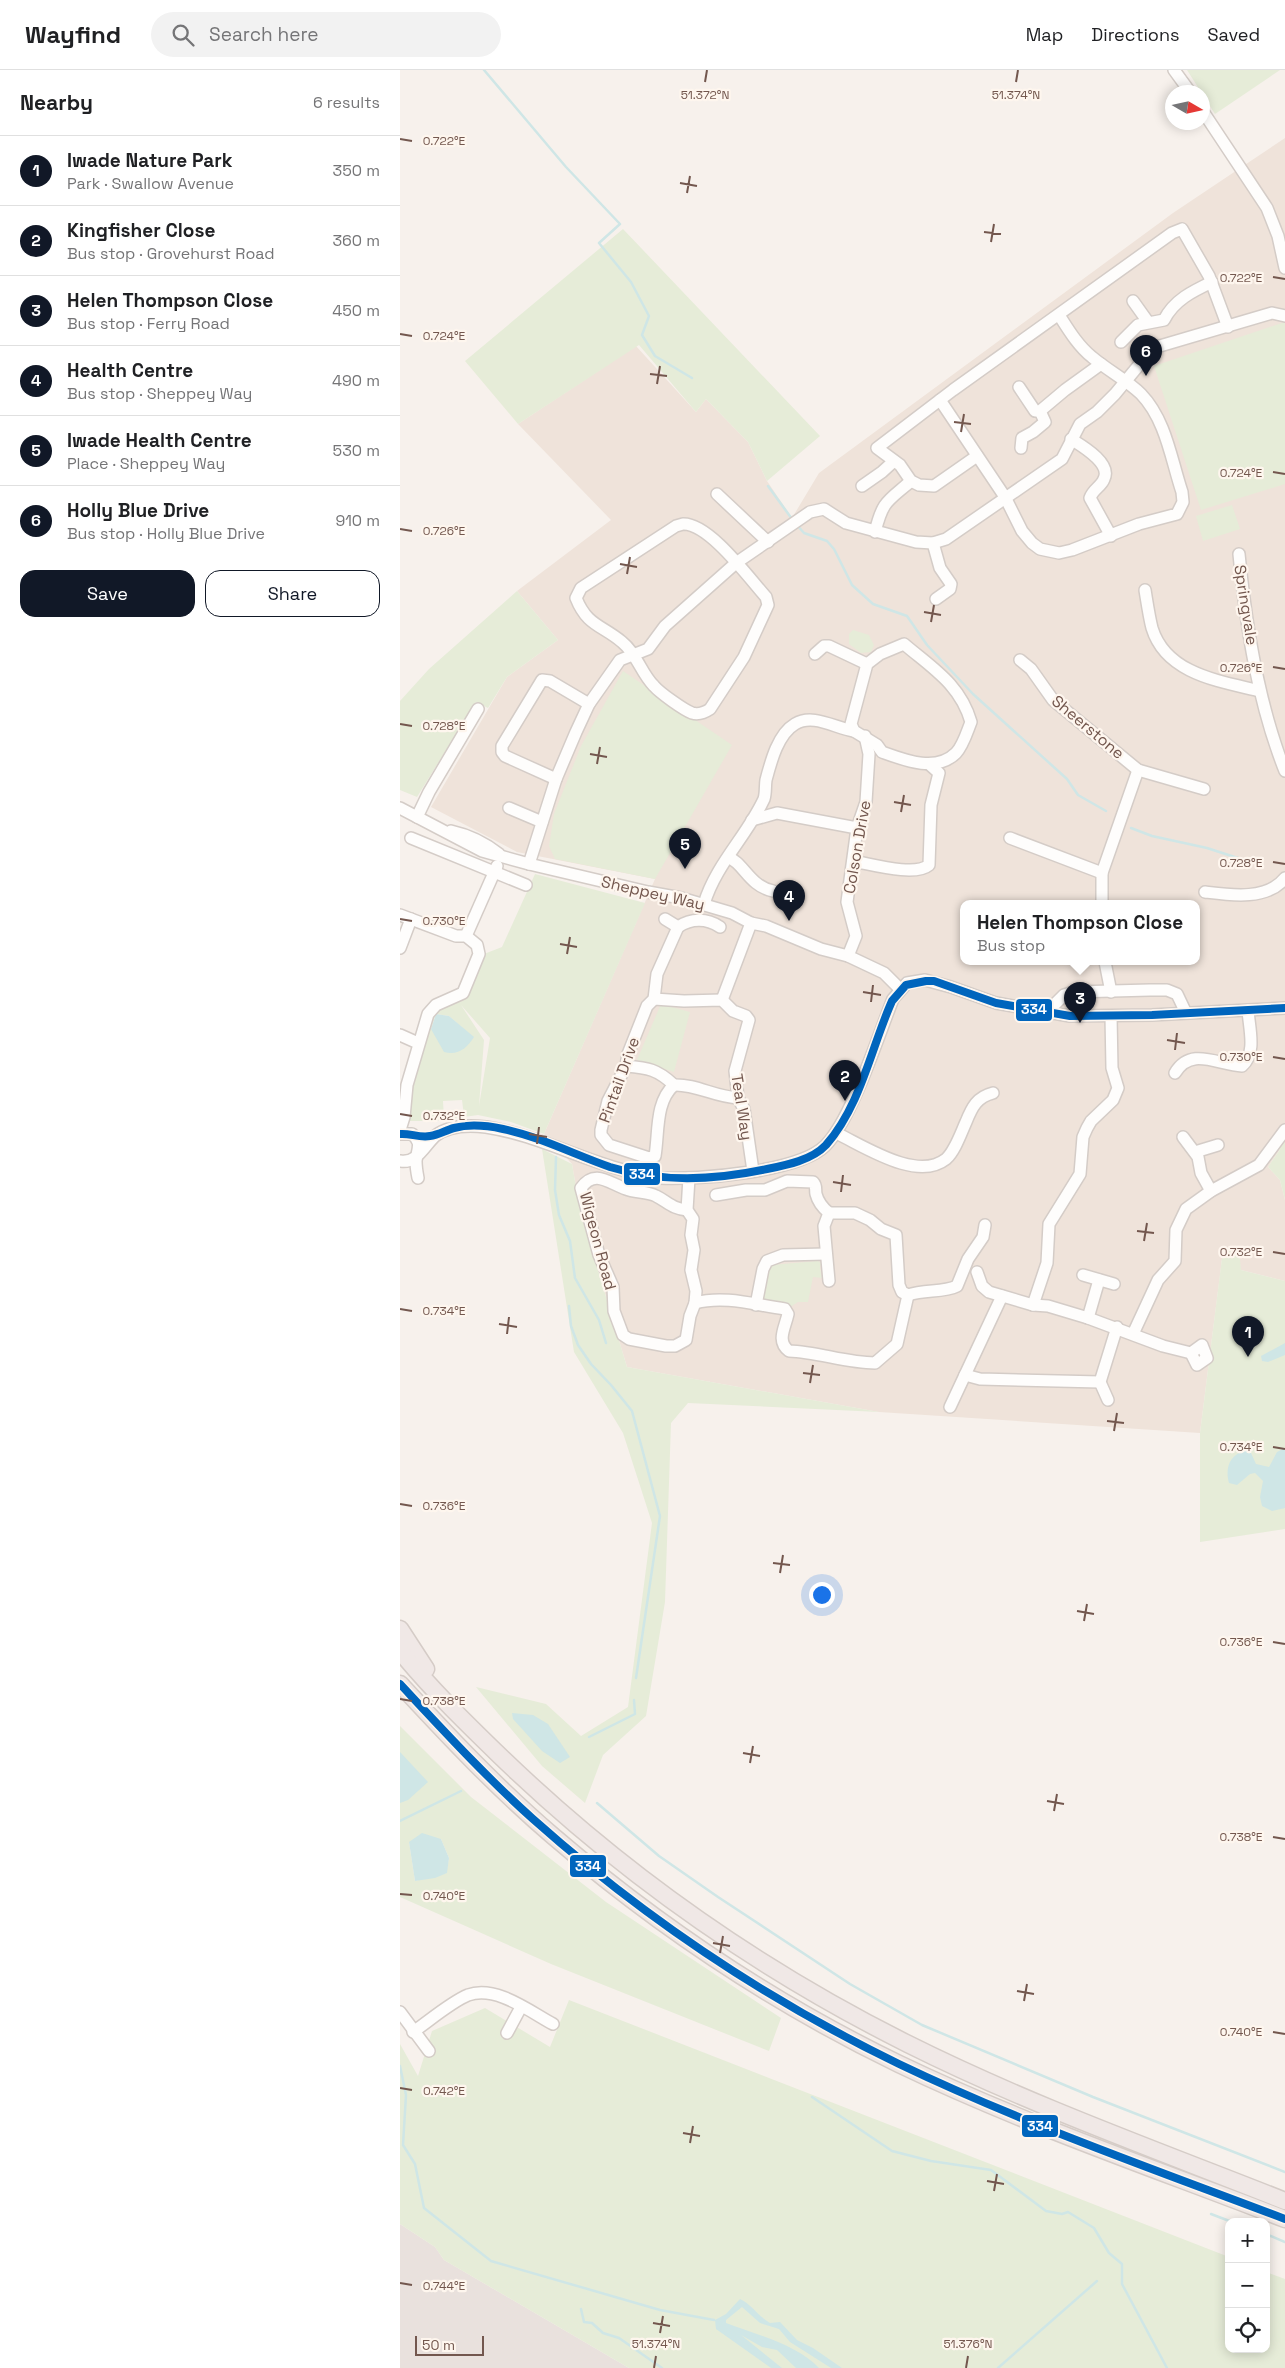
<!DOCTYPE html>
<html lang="en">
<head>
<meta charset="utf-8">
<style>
  :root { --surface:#fff; --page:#f2f2f2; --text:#202124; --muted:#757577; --line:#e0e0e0; --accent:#111827 }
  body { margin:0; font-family:"Space Grotesk",sans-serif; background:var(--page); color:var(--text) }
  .controls { position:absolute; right:15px; bottom:15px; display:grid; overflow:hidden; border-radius:10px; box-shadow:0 2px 12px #0003 }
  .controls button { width:45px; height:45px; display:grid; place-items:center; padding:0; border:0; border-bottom:1px solid var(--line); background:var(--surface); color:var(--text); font:25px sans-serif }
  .compass { position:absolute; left:765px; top:15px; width:45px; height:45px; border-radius:50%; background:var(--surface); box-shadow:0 2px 12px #0003; rotate:99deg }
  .scale { position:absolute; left:15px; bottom:12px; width:69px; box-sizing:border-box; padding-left:5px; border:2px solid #73574e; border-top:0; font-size:14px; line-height:18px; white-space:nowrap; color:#73574e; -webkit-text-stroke:4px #fef6ee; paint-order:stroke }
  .you { position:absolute; left:421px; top:1524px; width:18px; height:18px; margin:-12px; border:4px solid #fff; border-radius:50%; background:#1a73e8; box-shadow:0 0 0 8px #1a73e833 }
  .badge { display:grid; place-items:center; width:32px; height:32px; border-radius:50%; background:var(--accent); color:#fff; font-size:16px; font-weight:700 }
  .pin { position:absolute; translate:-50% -41px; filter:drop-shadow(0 1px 2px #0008) }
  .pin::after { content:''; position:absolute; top:26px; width:18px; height:15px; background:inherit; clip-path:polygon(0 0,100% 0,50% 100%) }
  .popup { position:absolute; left:560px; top:830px; width:240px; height:65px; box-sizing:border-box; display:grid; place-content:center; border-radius:10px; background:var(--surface); filter:drop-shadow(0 1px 4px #0005); font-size:16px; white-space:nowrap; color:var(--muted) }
  .popup b { font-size:19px; color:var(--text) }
  .popup::after { content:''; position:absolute; left:50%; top:100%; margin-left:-10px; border:10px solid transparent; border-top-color:var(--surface) }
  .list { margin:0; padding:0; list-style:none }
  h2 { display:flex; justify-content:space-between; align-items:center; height:65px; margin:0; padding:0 20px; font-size:21px }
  h2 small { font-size:16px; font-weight:400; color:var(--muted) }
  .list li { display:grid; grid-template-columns:32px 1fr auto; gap:15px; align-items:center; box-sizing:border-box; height:70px; padding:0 20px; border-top:1px solid var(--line) }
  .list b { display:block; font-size:19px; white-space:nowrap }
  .list p { margin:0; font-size:16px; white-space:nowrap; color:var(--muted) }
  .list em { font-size:16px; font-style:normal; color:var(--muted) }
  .actions { display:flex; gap:10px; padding:15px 20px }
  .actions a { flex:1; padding:11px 0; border:1px solid var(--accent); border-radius:15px; text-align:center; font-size:18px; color:var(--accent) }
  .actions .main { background:var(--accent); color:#fff }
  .icon { flex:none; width:28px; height:28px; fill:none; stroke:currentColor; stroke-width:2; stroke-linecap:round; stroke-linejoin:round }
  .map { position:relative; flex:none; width:885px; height:2298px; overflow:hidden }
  header { display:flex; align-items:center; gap:30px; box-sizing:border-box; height:70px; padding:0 25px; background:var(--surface); border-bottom:1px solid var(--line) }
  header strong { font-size:24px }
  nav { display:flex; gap:28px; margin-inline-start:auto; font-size:18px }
  .search { width:350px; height:45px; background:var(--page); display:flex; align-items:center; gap:12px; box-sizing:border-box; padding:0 18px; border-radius:28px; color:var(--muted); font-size:19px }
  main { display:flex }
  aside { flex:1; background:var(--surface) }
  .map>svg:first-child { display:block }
</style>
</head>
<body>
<header>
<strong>Wayfind</strong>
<div class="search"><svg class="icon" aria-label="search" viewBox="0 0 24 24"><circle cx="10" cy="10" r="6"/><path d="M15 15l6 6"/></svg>Search here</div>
<nav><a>Map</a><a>Directions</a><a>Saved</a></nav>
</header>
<main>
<aside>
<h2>Nearby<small>6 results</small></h2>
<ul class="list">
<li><span class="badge">1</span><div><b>Iwade Nature Park</b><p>Park · Swallow Avenue</p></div><em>350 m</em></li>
<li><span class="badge">2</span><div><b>Kingfisher Close</b><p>Bus stop · Grovehurst Road</p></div><em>360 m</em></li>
<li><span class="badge">3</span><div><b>Helen Thompson Close</b><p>Bus stop · Ferry Road</p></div><em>450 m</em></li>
<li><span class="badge">4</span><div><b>Health Centre</b><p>Bus stop · Sheppey Way</p></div><em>490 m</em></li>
<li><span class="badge">5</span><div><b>Iwade Health Centre</b><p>Place · Sheppey Way</p></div><em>530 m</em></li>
<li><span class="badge">6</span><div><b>Holly Blue Drive</b><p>Bus stop · Holly Blue Drive</p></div><em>910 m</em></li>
</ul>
<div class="actions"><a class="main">Save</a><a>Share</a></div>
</aside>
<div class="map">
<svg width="885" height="2298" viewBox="0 0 885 2298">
  <rect width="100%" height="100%" fill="#f7f1ec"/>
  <path fill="#efe3da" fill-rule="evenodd" d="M885 68V1067L879 1081 868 1097 880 1110 885 1130V1211L841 1200 823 1181 800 1363 479 1342 227 1297 180 1140 172 1094 144 1064 255 809 117 782 31 737 107 607 158 570 117 521 211 450 118 354 236 276 296 342 306 329 348 372 367 411 392 448 419 403 773 143ZM564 834H796V892H564Z"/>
  <path fill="#e9e1dd" d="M0 2154 35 2177 44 2190 229 2298H0Z"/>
  <g fill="#e6ecd8" fill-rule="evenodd">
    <path d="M787 0H880L815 44Z"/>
    <path d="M223 159 420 366 367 411 348 372 306 329 296 342 239 275 118 354 65 291Z"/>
    <path d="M885 252V414L801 440 754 296Z"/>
    <path d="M832 435 840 459 803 471 796 446Z"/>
    <path d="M117 521 158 570 107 607 88 638 76 632 17 727 0 720V631L29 599Z"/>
    <path d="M453 560 469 565 474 575 471 582 461 583 449 574V564Z"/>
    <path d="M223 601 332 675 255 809 155 789 149 776 154 744 181 676Z"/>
    <path d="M135 804 245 833 144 1064 111 1052 78 1045 35 1051H8L10 1023 29 949 41 936 67 926 84 884 102 877ZM61 935 90 968 79 1036 84 970ZM36 944 49 946 66 961 31 959ZM62 1030 64 1046 44 1048 43 1031Z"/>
    <path d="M261 934 290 942 274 1002 237 990Z"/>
    <path d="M885 1067V1130L880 1110 868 1097 879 1081Z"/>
    <path d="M142 1079 172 1094 180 1140 227 1297 479 1342 288 1333 271 1353 265 1532 246 1646 203 1685 185 1733 142 1696 76 1617 146 1634 181 1666 228 1637 252 1453 223 1363 174 1282Z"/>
    <path d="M839 1178 841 1200 885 1211V1459L800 1472V1363L823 1180Z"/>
    <path d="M418 1191 421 1193 420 1198 422 1208 413 1207 408 1232H398L387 1239 366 1233 363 1228 368 1202 371 1195Z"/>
    <path d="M0 1656 71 1727 206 1832 381 1948 369 1981 151 1894 0 1827ZM41 1769 49 1788 46 1803 15 1811 9 1772Z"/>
    <path d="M169 1930 829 2187V2279H866V2202L885 2209V2298H229L44 2190 35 2177 0 2154V1974L18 2006 32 1961 85 1938 150 1977Z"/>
  </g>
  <g fill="#cfe6e6">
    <path d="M36 944 49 946 74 967C67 978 58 986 44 982L31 959Z"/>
    <path d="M885 1273V1285L868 1292 862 1291 861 1286Z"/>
    <path d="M885 1378V1438L872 1441 862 1436 860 1427 863 1411 855 1403 850 1404 837 1415 829 1413C825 1398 829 1385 846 1380L851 1383 856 1394 869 1397 877 1382Z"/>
    <path d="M112 1643 133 1645 148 1654 170 1687 160 1693 142 1681 113 1649Z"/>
    <path d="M0 1682 28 1712 8 1730 0 1733Z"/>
    <path d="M22 1763 41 1769 49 1788 47 1803 35 1808 15 1811 9 1772Z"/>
    <path d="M340 2229C351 2234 358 2246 370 2253L380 2252 397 2270 413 2278 442 2298H431L390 2272 379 2259 360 2253 342 2237 326 2250V2253C355 2264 398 2275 419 2298H396L377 2280 362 2277 341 2265 382 2298H371L316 2259 315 2250 326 2244Z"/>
  </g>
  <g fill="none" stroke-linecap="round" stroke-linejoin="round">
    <g stroke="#cfe6e6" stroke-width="2.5">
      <path d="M84 0 166 97 220 154 199 173 231 212 249 246 242 265 255 286 292 308"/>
      <path d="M368 416 392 449"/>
      <path d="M397 455 404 463 427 471 434 479 452 515 473 534 507 546 527 575 573 624 667 709 678 725 706 741"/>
      <path d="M731 758 752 766 807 778 850 792"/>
      <path d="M156 1087 155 1120 159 1145 170 1171 175 1208 199 1250 206 1273"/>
      <path d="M169 1236 171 1256 178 1275 191 1294 211 1315 232 1341 260 1446 236 1608"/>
      <path d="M189 1667 235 1644 234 1630"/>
      <path d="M197 1733 259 1786 318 1827 450 1914 522 1955 693 2027 885 2102"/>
      <path d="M0 1751 61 1721"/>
      <path d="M0 1996 6 2025 3 2075 15 2094 24 2138 91 2191 260 2240 314 2250"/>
      <path d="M412 2027 492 2081 531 2091 591 2100 646 2141 662 2144 668 2142 694 2158 709 2183 722 2194V2214L767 2298"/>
      <path d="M811 2144 832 2152"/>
      <path d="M866 2164 885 2172"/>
      <path d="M181 2239 184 2252 192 2253 203 2263 219 2268 262 2298"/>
      <path d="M598 2298 697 2211"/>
    </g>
    <g stroke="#d4ccc7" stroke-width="14">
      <g id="minor">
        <path d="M774 0 790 22"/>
        <path d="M802 40 867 138 878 166 885 198"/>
        <path d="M733 231 748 252"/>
        <path d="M721 272 738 255 764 250C774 230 793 221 812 212"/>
        <path d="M619 317 635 341H640L665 320 701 294"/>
        <path d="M540 330 605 427 622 461 632 473 640 479 659 483 672 480 739 454 777 444 783 432 782 422C771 389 766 350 741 324 727 310 707 300 692 287 678 276 668 259 659 245"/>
        <path d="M671 369C682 376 712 393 704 409 701 417 693 419 690 428L711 466"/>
        <path d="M621 378 622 368 633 362 645 352 640 341"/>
        <path d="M577 386 534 416 519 415 511 411 500 395 477 378 553 320 772 163 782 159 809 206 828 257"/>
        <path d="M462 416 482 402 494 391"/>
        <path d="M317 424 368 472"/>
        <path d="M283 454C309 453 349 508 366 527L368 535 344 587 310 639C304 643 299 645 292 643 284 640 260 623 254 616 241 603 237 584 222 572 202 555 187 556 176 528L181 518 276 456Z"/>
        <path d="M475 462C483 430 487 432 511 411"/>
        <path d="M533 473 540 498 551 514 550 519 536 529"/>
        <path d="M839 484C846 557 858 633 885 701"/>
        <path d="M745 520C747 532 749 546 752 558 766 604 819 611 860 621"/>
        <path d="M504 574C532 598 560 614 571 652 567 662 563 676 556 683 536 703 504 690 482 682L477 675 454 661 451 654 467 594 480 584Z"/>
        <path d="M415 584 424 576H429L467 594"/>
        <path d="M620 590 631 599 653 630 738 700 804 719"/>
        <path d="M156 709 105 686 102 682V676L142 610 150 611 189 634"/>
        <path d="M0 738 82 781 129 794 248 822 281 828 332 843 351 853 366 856 421 879 448 886 484 903 500 919"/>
        <path d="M109 738 142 752"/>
        <path d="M17 747 29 722 78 639"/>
        <path d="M352 750 377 743 457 758"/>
        <path d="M51 761C69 765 84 772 99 784"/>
        <path d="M11 768 126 815"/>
        <path d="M610 768 702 803"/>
        <path d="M329 788C343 792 349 816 373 821"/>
        <path d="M453 791C471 794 515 807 529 795L531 735 539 703 529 694"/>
        <path d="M129 794 156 709 176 662 189 634 220 590 248 579 265 556 336 493 410 442 424 439 446 453 516 472 533 473 546 469 662 389 680 354 697 342 715 324 753 278 872 243 885 246"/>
        <path d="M805 822C829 825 867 831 885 808"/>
        <path d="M304 834C316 794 347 766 364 729 366 723 365 716 366 710 371 691 378 664 395 654 413 643 435 658 454 661"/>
        <path d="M702 834V803L738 700"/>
        <path d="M0 845 56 866H66L77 875 79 884 63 923 36 935 28 944 7 1015 4 1047 0 1060"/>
        <path d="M265 849 278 857C291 848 307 848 320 857"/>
        <path d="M66 866 97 796"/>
        <path d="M0 878 11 849"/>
        <path d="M448 886 456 866 447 832 457 758 466 732 469 684 465 666"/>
        <path d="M705 892 711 922"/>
        <path d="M254 929 284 931 322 930 333 941 346 946 349 950 335 1001 338 1028 344 1039 353 1101"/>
        <path d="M322 930 351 853"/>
        <path d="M648 941 664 925 674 922 750 920H767L777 924 786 943"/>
        <path d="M0 965 18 973"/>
        <path d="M226 996C248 998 257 999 274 1015 296 1014 315 1027 338 1028"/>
        <path d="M775 1003C791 976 818 995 842 996 857 983 849 958 848 940"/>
        <path d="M274 1015C255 1032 259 1062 255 1086L249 1088 209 1075 201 1065V1060L208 1031 226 996 228 984 247 936 254 929 257 904 278 857"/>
        <path d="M436 1063C464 1076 517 1112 546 1089 555 1081 561 1063 566 1052 572 1037 577 1027 593 1023"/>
        <path d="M0 1064H12C23 1073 17 1079 16 1091 16 1097 17 1103 18 1108"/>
        <path d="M783 1067 798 1087 801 1103 811 1121"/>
        <path d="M795 1082 818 1075"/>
        <path d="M0 1091C17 1094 24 1076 35 1066 49 1055 70 1055 86 1057 132 1064 172 1085 216 1098 230 1102 245 1106 260 1108 298 1110 398 1102 425 1076 452 1049 478 966 493 929L507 913 525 910 551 917 596 933 670 946 752 945 885 938"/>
        <path d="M289 1108 287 1140 293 1149 291 1165 294 1180 291 1200 296 1221 295 1233C325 1225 355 1235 385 1239L388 1244C385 1258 376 1271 389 1281 418 1282 446 1293 475 1293L497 1274 508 1225 502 1222 499 1215 496 1165 481 1159 470 1150 455 1143H429"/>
        <path d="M316 1125 346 1120H365L387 1111 413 1112C417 1116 415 1119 416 1124 418 1132 423 1138 429 1143L424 1156 429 1211"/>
        <path d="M287 1140C273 1139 268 1132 256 1126 247 1121 235 1123 226 1119 210 1114 195 1098 181 1118L199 1185 213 1217 214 1241 223 1265 229 1269 266 1276H275L286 1270 290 1246 295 1233"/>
        <path d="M577 1202 582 1216 589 1222 633 1235 648 1236 688 1248 763 1276 791 1283"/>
        <path d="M683 1205 714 1214"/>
        <path d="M508 1225C525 1219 543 1223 557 1216L568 1189 583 1167 585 1155"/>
        <path d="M356 1235 363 1199 367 1191 383 1185 426 1184"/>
        <path d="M633 1235 647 1193 649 1154 680 1104 683 1067 687 1058 691 1051 713 1030 718 1018 712 998 711 946"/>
        <path d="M688 1248 699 1210"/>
        <path d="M733 1264 758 1210 775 1191 776 1160 786 1139 811 1121 859 1095 885 1060"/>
        <path d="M802 1275 807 1288 797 1295 791 1283Z"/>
        <path d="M565 1305 580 1309 700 1312 717 1257"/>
        <path d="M700 1312 708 1330"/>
        <path d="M550 1337 602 1226"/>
        <path d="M0 1942 29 1981"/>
        <path d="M13 1962C29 1951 51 1932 68 1925 96 1915 129 1941 153 1954"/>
        <path d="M107 1963 121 1937"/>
      </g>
    </g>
    <g stroke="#d5ccc7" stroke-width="19">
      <g id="highway">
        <path d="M0 1559 26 1599"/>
        <path d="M0 1581C30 1618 65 1652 99 1685 220 1802 358 1899 508 1974 630 2035 759 2081 885 2131"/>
        <path d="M0 1614C49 1667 98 1719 153 1766 258 1856 375 1934 499 1994 624 2054 756 2099 885 2149"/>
      </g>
    </g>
    <use href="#minor" stroke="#fefdfc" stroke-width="11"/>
    <use href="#highway" stroke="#f0e8e6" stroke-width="16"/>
    <g stroke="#fef6ee" stroke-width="11">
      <g id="bus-1">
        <path d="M0 1064C10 1063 19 1068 30 1066 39 1065 46 1060 54 1058 69 1054 89 1056 103 1059 141 1067 175 1085 210 1097 261 1113 316 1110 367 1099 387 1095 412 1090 426 1075 461 1035 471 978 492 931L506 915 526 911H534L596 933 670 946 752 945 885 938"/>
        <path d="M0 1614C43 1660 86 1707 133 1749 243 1847 367 1930 499 1994 624 2054 756 2100 885 2149"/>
      </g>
    </g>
    <use href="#bus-1" stroke="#0065bd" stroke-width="8"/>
  </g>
  <path fill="none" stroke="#73574e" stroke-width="2" d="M305 12 307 0M616 12 618 0M0 69 12 71M280 113 297 116M287 123 290 106M584 162 601 164M591 172 594 154M873 207 885 209M0 264 12 266M250 304 267 306M257 314 260 296M554 352 571 354M561 362 564 344M873 402 885 404M0 459 12 461M220 494 237 497M227 504 230 487M524 542 541 545M531 552 534 535M873 597 885 599M0 654 12 656M190 684 207 687M197 694 200 677M494 732 511 735M501 742 504 725M873 792 885 794M0 849 12 851M160 874 177 877M167 884 170 867M463 922 481 925M471 932 473 915M767 970 785 973M775 980 777 963M873 987 885 989M0 1044 12 1046M129 1064 147 1067M137 1074 139 1057M433 1112 451 1115M441 1122 443 1105M737 1161 754 1163M744 1171 747 1153M873 1182 885 1184M0 1239 12 1241M99 1254 117 1257M107 1264 109 1247M403 1303 420 1305M410 1313 413 1295M707 1351 724 1353M714 1361 717 1343M873 1377 885 1379M0 1434 12 1436M373 1493 390 1495M380 1503 383 1485M677 1541 694 1544M684 1551 687 1534M873 1572 885 1574M0 1629 12 1631M343 1683 360 1686M350 1693 353 1676M647 1731 664 1734M654 1741 657 1724M873 1767 885 1769M0 1824 12 1825M313 1873 330 1876M320 1883 323 1866M617 1921 634 1924M624 1931 627 1914M873 1962 885 1964M0 2018 12 2020M283 2063 300 2066M290 2073 293 2056M587 2111 604 2114M594 2121 597 2104M0 2213 12 2215M253 2253 270 2256M260 2263 263 2246M254 2298 256 2286M566 2298 568 2286"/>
  <g text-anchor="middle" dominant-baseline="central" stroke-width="4.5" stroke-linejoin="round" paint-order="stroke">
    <g font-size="16" fill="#73574e" stroke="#fef6ee">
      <text transform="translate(846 535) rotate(81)">Springvale</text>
      <text transform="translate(688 657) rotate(40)">Sheerstone</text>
      <text transform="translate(457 777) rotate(-80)">Colson Drive</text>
      <text transform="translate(253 823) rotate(13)">Sheppey Way</text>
      <text transform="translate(219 1010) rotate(-70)">Pintail Drive</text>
      <text transform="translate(342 1037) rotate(81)">Teal Way</text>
      <text transform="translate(198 1171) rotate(75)">Wigeon Road</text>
    </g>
  </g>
  <g font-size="12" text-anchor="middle" fill="#73574e" stroke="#fef6ee" stroke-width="4.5" stroke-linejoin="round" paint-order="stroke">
    <text x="305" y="29">51.372°N</text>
    <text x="616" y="29">51.374°N</text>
    <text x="44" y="75">0.722°E</text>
    <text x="841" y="212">0.722°E</text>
    <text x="44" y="270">0.724°E</text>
    <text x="841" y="407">0.724°E</text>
    <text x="44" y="465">0.726°E</text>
    <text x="841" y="602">0.726°E</text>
    <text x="44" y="660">0.728°E</text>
    <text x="841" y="797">0.728°E</text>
    <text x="44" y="855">0.730°E</text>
    <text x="841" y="991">0.730°E</text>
    <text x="44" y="1050">0.732°E</text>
    <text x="841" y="1186">0.732°E</text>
    <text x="44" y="1245">0.734°E</text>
    <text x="841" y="1381">0.734°E</text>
    <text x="44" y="1440">0.736°E</text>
    <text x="841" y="1576">0.736°E</text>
    <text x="44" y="1635">0.738°E</text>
    <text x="841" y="1771">0.738°E</text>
    <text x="44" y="1830">0.740°E</text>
    <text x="841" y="1966">0.740°E</text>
    <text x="44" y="2025">0.742°E</text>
    <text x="44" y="2220">0.744°E</text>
    <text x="256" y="2278">51.374°N</text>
    <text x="568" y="2278">51.376°N</text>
  </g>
  <g stroke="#fef6ee" stroke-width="2">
    <rect x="615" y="928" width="38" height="24" rx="5" fill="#0065bd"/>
    <rect x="223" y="1092" width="38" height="24" rx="5" fill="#0065bd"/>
    <rect x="169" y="1784" width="38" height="24" rx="5" fill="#0065bd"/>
    <rect x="621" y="2044" width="38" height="24" rx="5" fill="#0065bd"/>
  </g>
  <g font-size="14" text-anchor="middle" font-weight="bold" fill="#fff">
    <text x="634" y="944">334</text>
    <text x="242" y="1109">334</text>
    <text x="188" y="1801">334</text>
    <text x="640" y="2061">334</text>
  </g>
</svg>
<div class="controls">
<button>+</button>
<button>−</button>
<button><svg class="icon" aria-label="locate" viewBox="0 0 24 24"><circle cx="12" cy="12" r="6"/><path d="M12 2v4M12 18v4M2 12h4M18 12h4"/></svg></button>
</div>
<svg class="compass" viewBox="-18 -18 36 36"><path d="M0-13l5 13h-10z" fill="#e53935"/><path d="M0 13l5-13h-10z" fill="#757577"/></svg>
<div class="scale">50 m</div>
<div class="you"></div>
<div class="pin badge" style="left:848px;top:1287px">1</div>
<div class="pin badge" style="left:445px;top:1031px">2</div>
<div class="pin badge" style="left:680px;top:953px">3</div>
<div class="popup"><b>Helen Thompson Close</b>Bus stop</div>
<div class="pin badge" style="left:389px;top:851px">4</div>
<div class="pin badge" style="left:285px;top:799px">5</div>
<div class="pin badge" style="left:746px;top:306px">6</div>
</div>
</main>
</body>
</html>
